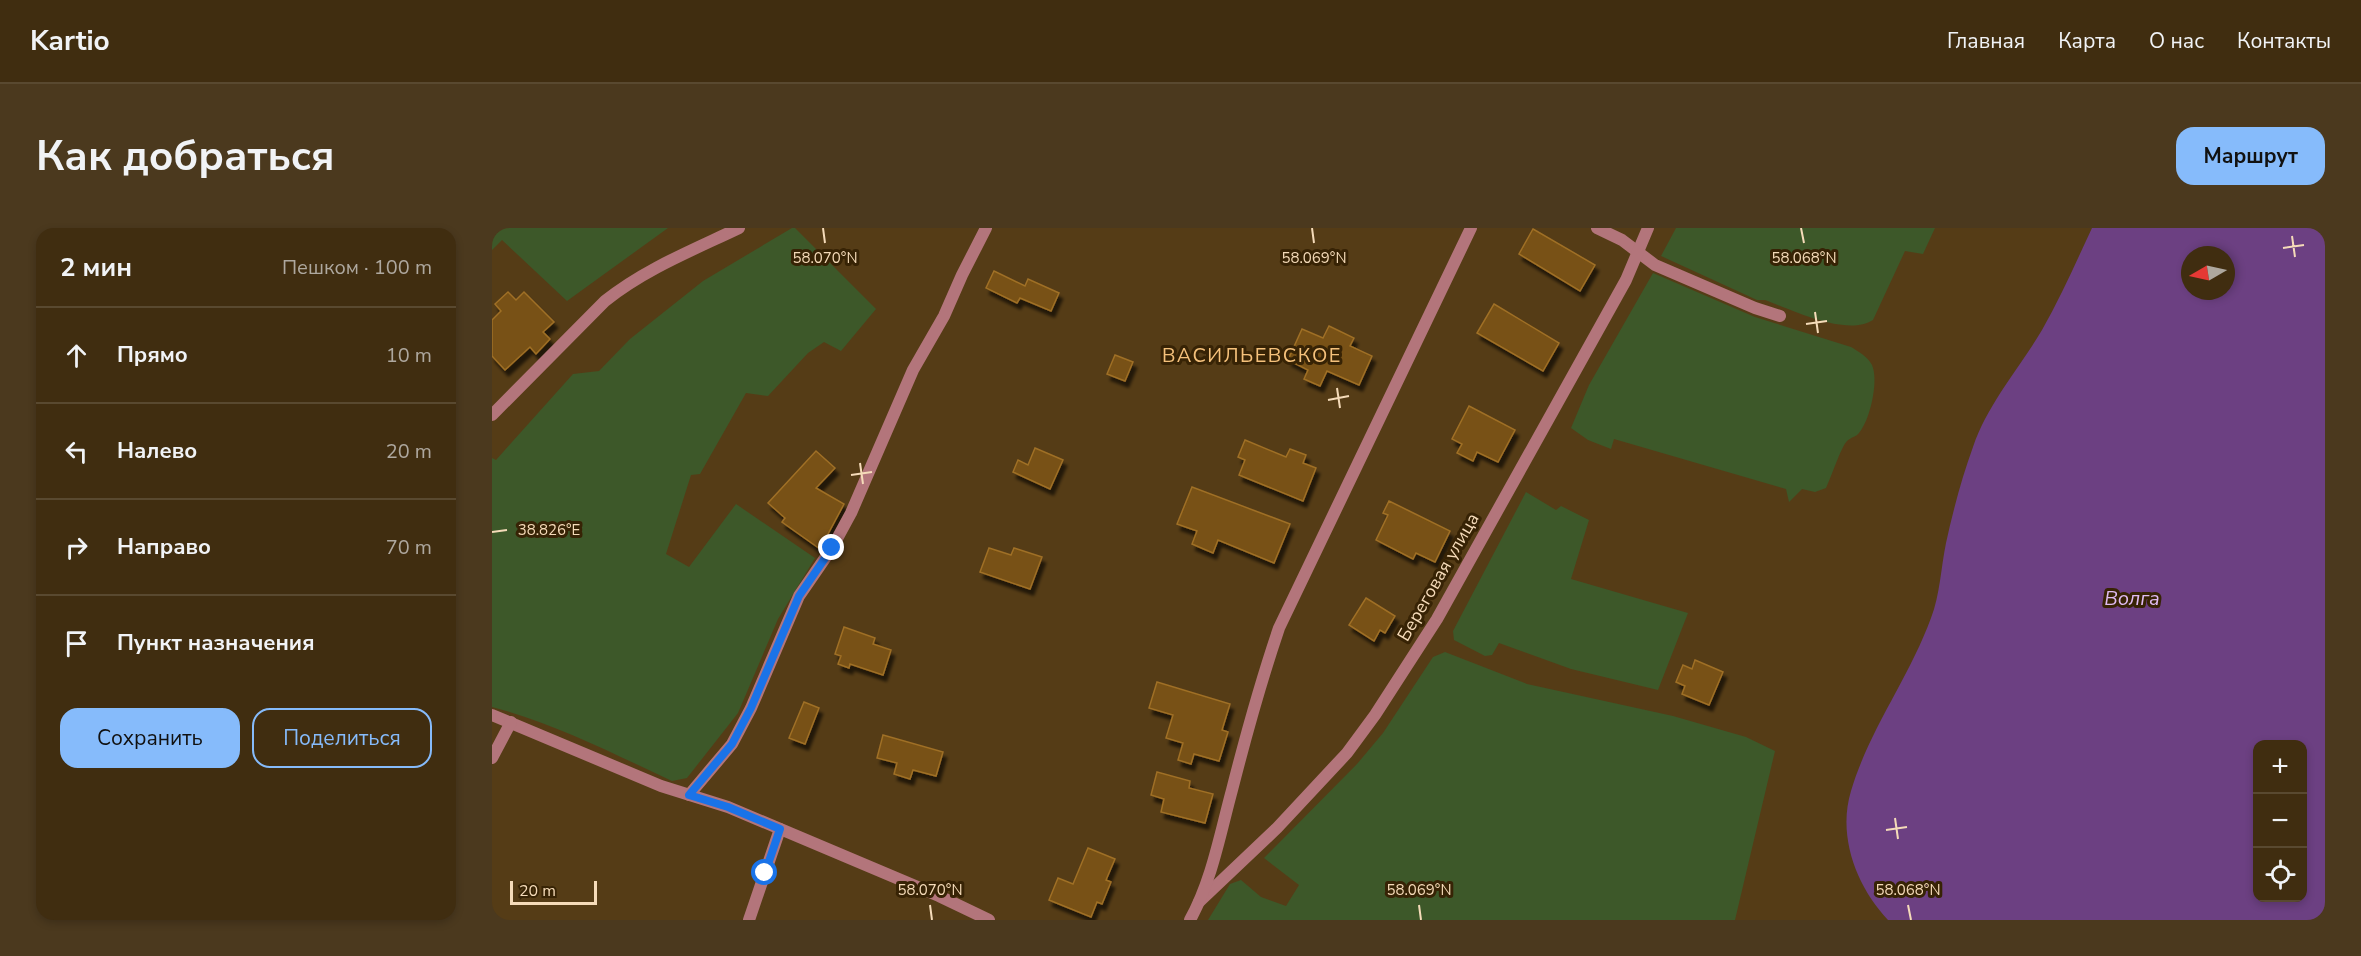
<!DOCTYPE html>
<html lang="ru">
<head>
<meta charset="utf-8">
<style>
  :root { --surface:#402d10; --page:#4b391e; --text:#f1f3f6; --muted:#aea89f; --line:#594930; --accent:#86bbfb }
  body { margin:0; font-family:"Nunito Sans",sans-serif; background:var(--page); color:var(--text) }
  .controls { position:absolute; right:18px; bottom:18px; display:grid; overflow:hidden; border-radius:12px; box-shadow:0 3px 9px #0003 }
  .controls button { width:54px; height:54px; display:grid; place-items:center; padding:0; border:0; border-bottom:2px solid var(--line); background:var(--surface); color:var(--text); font:30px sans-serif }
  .compass { position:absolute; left:1689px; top:18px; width:54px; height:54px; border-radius:50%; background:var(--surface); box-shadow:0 3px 9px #0003; rotate:261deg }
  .scale { position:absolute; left:18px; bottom:15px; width:87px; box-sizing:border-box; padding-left:6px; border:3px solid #f5dbb9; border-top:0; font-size:16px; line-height:21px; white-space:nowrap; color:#f5dbb9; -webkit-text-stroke:4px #372305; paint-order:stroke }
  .stop { position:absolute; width:18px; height:18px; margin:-14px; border:4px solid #1a73e8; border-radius:50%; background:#fff }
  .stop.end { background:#1a73e8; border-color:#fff; box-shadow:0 2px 6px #0008 }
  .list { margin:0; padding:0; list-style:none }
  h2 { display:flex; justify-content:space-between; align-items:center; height:78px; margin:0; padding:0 24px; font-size:26px }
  h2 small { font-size:20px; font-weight:400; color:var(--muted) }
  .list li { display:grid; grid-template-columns:39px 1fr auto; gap:18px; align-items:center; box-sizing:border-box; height:96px; padding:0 24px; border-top:2px solid var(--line) }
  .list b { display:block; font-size:22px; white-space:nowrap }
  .list em { font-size:20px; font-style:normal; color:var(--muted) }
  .actions { display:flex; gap:12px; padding:18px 24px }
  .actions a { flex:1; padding:14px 0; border:2px solid var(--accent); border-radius:18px; text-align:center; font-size:21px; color:var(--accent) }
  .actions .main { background:var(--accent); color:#111 }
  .icon { flex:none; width:33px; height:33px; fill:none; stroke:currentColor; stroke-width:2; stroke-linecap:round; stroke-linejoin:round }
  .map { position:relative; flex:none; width:1833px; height:692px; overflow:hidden; border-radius:18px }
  header { display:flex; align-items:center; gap:36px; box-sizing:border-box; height:84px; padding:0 30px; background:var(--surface); border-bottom:2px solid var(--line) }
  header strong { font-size:28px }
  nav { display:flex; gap:33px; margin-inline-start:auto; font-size:21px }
  .intro { display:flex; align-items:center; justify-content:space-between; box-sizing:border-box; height:144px; padding:0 36px }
  h1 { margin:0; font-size:42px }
  .button { padding:15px 27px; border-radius:18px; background:var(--accent); color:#111; font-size:21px; font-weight:700 }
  main { display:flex; gap:36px; padding:0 36px }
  aside { flex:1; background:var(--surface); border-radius:18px; box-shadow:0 3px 9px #0003 }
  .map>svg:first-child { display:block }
</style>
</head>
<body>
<header>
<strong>Kartio</strong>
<nav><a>Главная</a><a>Карта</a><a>О нас</a><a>Контакты</a></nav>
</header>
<div class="intro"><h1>Как добраться</h1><a class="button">Маршрут</a></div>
<main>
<aside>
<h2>2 мин<small>Пешком · 100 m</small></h2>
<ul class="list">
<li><svg class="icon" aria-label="ahead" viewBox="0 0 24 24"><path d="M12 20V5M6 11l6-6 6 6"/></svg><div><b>Прямо</b></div><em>10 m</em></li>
<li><svg class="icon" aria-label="left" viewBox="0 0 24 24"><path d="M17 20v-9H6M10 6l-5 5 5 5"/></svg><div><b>Налево</b></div><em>20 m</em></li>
<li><svg class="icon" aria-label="right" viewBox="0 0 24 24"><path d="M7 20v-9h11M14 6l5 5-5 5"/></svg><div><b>Направо</b></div><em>70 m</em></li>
<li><svg class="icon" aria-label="arrive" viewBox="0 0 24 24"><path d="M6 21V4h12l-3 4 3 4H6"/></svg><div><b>Пункт назначения</b></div></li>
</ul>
<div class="actions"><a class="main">Сохранить</a><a>Поделиться</a></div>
</aside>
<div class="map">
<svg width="1833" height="692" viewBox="0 0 1833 692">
  <defs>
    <filter id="shadow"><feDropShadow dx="3.5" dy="6" stdDeviation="1.5" flood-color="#0009"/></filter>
  </defs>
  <rect width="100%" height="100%" fill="#553c16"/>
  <g fill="#3d5829">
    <path d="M0 0H176L75 73 10 12 0 22Z"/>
    <path d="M300 0H303L384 81 349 123 332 114 316 125 276 168 254 165 208 246 199 247 174 326 197 339 244 276 323 330 286 391 246 485 195 550 180 553C122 526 62 495 0 479V230L4 232 81 146 107 143 138 111 211 53Z"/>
    <path d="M1184 0H1443L1431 26 1413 23 1381 92C1354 109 1300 82 1273 72H1265L1169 28Z"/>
    <path d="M1161 45 1263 89 1359 119C1367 124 1375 128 1380 137 1387 153 1378 192 1367 205 1364 209 1359 209 1355 213 1349 219 1339 250 1334 260L1323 264 1310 261 1297 274 1294 261 1122 211 1119 221 1096 212 1079 200 1097 157Z"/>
    <path d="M1034 264 1064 282 1069 278 1097 292 1079 351 1196 385 1166 462 1079 441 1007 415 1000 427 993 428 962 412 961 403Z"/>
    <path d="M953 424 1035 456 1181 488 1254 509 1283 523 1243 692H716L738 656 749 652 769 669 794 678 807 657 772 630 865 536 891 505 941 429Z"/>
  </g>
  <path fill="#6c4082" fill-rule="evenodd" d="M1600 0H1833V692H1396C1365 659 1345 609 1359 563 1377 502 1417 450 1439 390 1448 367 1449 339 1454 315 1461 283 1470 249 1481 219 1496 175 1527 141 1550 102 1569 69 1584 34 1600 0ZM1698 27H1734V63H1698ZM1766 516H1810V670H1766Z"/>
  <g fill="#785112" stroke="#9f6f26" stroke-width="1.5" filter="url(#shadow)">
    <path d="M1041 1 1103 37 1088 63 1027 26Z"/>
    <path d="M502 43 533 58 536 51 567 65 559 83 528 70 525 75 494 60Z"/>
    <path d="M16 64 24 72 32 64 62 94 51 104 58 111 44 126 38 119 13 142 0 128V92L9 83 3 76Z"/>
    <path d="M1002 76 1067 115 1051 143 985 105Z"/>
    <path d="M837 98 862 110 858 118 880 128 867 157 835 143 828 158 812 151 816 142 796 132 810 101 831 110Z"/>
    <path d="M623 127 641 134 633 153 615 146Z"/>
    <path d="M977 178 1023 202 1006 234 985 224 981 233 965 225 970 216 960 211Z"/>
    <path d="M753 212 794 229 798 221 814 227 811 235 824 240 811 273 747 247 753 232 746 229Z"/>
    <path d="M543 220 571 232 558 261 521 244 526 232 536 237Z"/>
    <path d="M324 223 343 240 324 260 352 276 328 321 290 294 293 290 276 275Z"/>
    <path d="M700 259 798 296 782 335 726 312 721 325 700 316 705 303 685 296Z"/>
    <path d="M897 273 958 303 943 334 924 325 921 331 884 312 896 287 891 285Z"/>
    <path d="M497 320 519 327 522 320 550 329 538 361 488 344Z"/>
    <path d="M874 370 903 388 893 405 888 402 882 413 857 397Z"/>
    <path d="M352 399 383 410 381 416 399 422 391 447 358 436 357 440 346 436 349 428 343 426Z"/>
    <path d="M1203 432 1231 444 1217 477 1190 466 1193 458 1184 454 1191 437 1200 441Z"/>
    <path d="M665 454 738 476 730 502 736 504 727 533 702 526 699 536 686 532 691 515 674 510 681 487 657 480Z"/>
    <path d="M312 474 327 480 313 516 297 510Z"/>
    <path d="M391 507 451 524 444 548 421 542 418 551 402 546 405 535 385 530Z"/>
    <path d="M665 544 698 553 697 560 721 566 713 595 669 584 672 571 659 567Z"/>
    <path d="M596 620 623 631 614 652 619 654 610 676 605 674 599 689 557 672 566 650 581 656Z"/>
  </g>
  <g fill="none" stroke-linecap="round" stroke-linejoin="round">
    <g stroke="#b3757b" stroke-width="12">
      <path d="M1105 0 1130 12 1163 37 1263 80 1288 88"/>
      <path d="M0 487 169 558 236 579 447 668 497 692"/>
      <path d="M0 530 19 494"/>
      <path d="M197 567 240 516 259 480 307 368 340 320 359 285 421 142 452 88 470 47 494 0"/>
      <path d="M707 674 785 600 855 525 883 487 945 391 1134 52 1156 0"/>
      <path d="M257 692 288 601"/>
    </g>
    <g stroke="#b3757b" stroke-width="12">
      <path d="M0 187 113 73C153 41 201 22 247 0"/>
      <path d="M698 692C720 652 728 606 740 562 754 507 769 453 787 400L979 0"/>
    </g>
  </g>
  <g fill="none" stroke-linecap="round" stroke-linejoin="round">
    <path stroke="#1a73e8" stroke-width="8" d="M273 645 288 601 236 579 197 567 240 516 259 480 307 368 340 320"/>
  </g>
  <path fill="none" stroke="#f5dbb9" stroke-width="2" d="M331 0 333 15M820 0 822 15M1309 0 1312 15M1800 8 1803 29M1791 20 1812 17M1323 84 1326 105M1314 96 1335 93M845 160 848 180M836 172 857 168M368 235 371 256M359 247 380 244M0 304 15 302M1403 590 1406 611M1394 602 1415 599M438 677 440 692M927 677 929 692M1416 677 1419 692"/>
  <g text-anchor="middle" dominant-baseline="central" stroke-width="6" stroke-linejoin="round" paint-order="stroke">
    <g font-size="18" fill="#f5dbb9" stroke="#372305">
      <text transform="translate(946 349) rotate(-60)">Береговая улица</text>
    </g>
    <g font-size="20" letter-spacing="1.5" fill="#f5c17b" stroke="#372305">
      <text x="760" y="127">ВАСИЛЬЕВСКОЕ</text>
    </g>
    <g font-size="20" font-style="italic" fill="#e0bcf4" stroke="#372305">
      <text x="1640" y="370">Волга</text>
    </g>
  </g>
  <g font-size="15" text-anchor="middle" fill="#f5dbb9" stroke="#372305" stroke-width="6" stroke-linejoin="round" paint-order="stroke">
    <text x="333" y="35">58.070°N</text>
    <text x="822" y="35">58.069°N</text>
    <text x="1312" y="35">58.068°N</text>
    <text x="57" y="307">38.826°E</text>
    <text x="438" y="667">58.070°N</text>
    <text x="927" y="667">58.069°N</text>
    <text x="1416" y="667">58.068°N</text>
  </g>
</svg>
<div class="controls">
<button>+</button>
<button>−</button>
<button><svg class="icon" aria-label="locate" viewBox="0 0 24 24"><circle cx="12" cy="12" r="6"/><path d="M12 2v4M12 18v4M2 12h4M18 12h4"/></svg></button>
</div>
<svg class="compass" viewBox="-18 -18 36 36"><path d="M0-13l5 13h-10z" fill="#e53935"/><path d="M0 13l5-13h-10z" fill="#aea89f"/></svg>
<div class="scale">20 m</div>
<div class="stop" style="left:273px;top:645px"></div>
<div class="stop end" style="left:340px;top:320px"></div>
</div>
</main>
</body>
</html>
